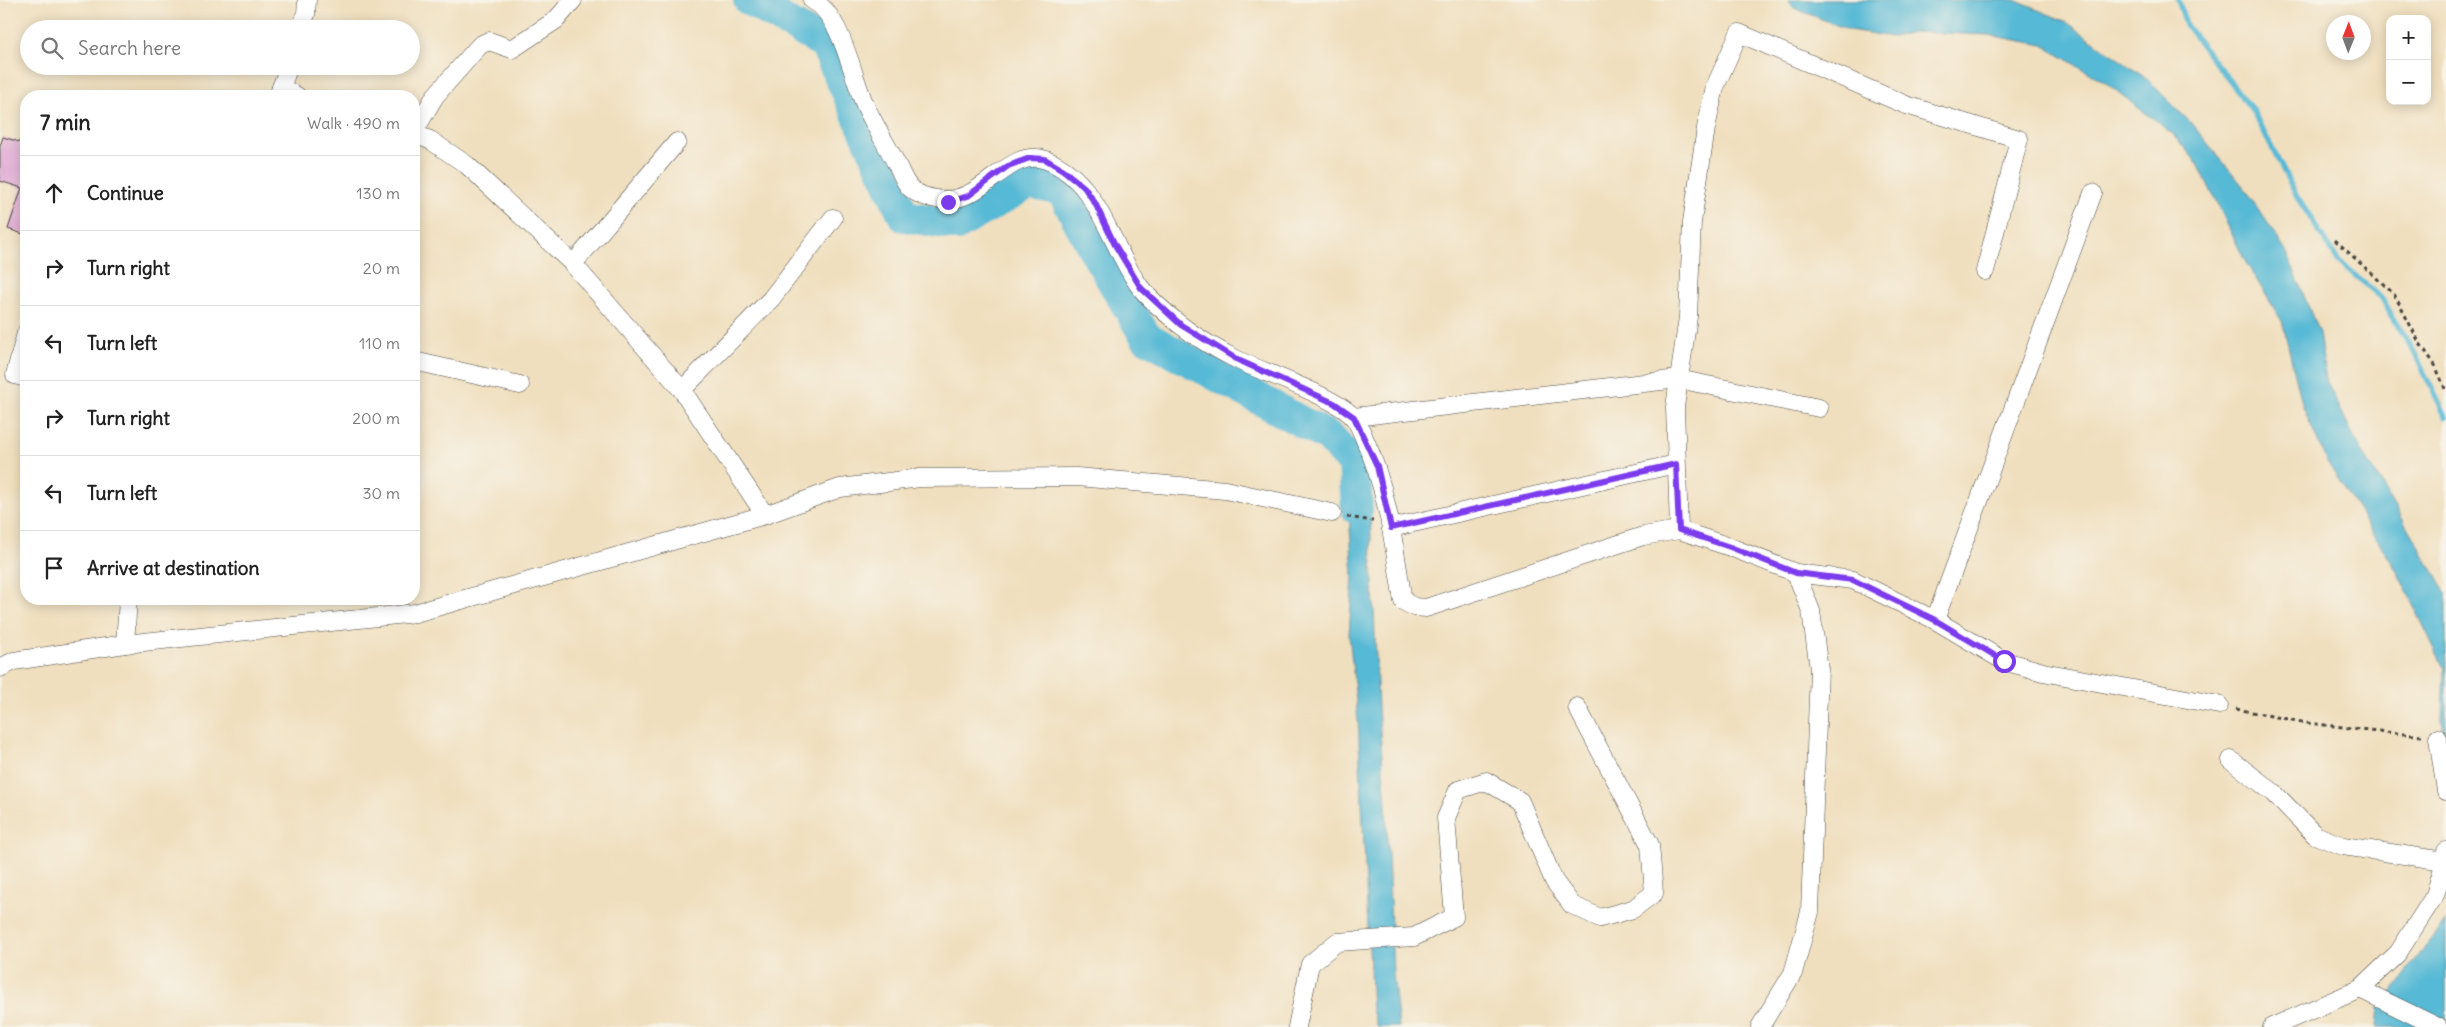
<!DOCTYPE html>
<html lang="en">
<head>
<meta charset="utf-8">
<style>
  :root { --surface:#fff; --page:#f6f6f6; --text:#222; --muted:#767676; --line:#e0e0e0 }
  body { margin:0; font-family:Delius,sans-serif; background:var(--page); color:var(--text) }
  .controls { position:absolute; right:15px; top:15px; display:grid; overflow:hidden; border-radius:10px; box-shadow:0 2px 12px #0003 }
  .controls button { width:45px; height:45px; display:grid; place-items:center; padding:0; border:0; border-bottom:1px solid var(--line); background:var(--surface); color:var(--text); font:25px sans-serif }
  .compass { position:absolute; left:2326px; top:15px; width:45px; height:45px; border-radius:50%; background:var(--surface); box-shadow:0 2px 12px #0003; rotate:1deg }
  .stop { position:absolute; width:15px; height:15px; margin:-11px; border:4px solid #7c3aed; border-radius:50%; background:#fff }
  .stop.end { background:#7c3aed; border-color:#fff; box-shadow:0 1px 5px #0008 }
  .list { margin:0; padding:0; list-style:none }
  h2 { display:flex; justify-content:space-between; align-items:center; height:65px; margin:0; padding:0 20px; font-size:21px }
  h2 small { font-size:16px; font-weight:400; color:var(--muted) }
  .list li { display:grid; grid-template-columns:32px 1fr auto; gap:15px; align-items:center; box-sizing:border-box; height:75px; padding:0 20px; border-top:1px solid var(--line) }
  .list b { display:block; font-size:19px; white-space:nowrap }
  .list em { font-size:16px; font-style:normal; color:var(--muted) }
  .icon { flex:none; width:28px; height:28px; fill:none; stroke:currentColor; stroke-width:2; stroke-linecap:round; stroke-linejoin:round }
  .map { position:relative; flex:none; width:2446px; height:1027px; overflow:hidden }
  .search { position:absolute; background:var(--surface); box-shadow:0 2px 12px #0003; left:20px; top:20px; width:400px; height:55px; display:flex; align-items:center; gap:12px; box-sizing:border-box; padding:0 18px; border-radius:28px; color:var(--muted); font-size:19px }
  .panel { position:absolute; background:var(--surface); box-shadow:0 2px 12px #0003; left:20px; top:90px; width:400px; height:515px; border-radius:20px }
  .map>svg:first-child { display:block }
</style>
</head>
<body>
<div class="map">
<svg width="2446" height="1027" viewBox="0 0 2446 1027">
  <rect width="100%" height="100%" fill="#f7f3e8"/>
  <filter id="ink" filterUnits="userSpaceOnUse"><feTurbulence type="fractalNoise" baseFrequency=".02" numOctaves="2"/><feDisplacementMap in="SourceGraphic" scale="10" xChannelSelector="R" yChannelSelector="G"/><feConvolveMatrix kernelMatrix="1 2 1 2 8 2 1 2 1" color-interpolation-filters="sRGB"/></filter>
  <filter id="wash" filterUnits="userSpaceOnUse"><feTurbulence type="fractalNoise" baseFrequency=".0096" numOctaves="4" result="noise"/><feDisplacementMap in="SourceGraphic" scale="20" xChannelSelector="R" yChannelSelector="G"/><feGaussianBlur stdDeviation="1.12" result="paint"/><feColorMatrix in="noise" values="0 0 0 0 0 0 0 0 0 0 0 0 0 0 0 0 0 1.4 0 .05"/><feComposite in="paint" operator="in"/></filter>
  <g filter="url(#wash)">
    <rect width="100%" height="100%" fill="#f0dfbe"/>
    <g fill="#57b9d5" stroke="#417280">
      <path d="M1788 0H2014L2065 21 2147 79 2190 122 2247 191 2287 253 2319 333 2326 380 2354 437 2446 593V743L2442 722 2444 668 2397 571 2326 460 2303 407 2282 321 2245 261 2198 164 2174 135 2105 82 2043 45 1989 35 1913 32 1893 37 1849 30 1794 8Z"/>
      <path d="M1354 464 1366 478 1370 513 1378 707 1386 805 1393 974 1399 1027H1377L1372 1010 1358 720 1349 634 1353 577 1347 481Z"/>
      <path d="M2446 921V1027H2377L2379 1007Z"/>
    </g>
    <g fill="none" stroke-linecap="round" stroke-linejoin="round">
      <path stroke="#57b9d5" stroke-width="5.5" d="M2178 0 2186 25 2253 111 2297 197 2339 262 2381 297 2413 350 2446 417"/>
      <path stroke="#57b9d5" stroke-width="32" d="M749 0 825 44 904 216 957 225 1029 183 1062 190 1094 250 1146 337 1329 437 1354 464 1357 509"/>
    </g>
    <g id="blocks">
      <path fill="#dc9ed1" d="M3 137 26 144V235L8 229 22 188 0 181V146Z"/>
    </g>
  </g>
  <g filter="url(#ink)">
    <use href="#blocks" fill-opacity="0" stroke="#494641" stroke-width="1"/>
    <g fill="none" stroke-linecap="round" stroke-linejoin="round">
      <g stroke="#494641" stroke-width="19">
        <g id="minor">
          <path d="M812 0C842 14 852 78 866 107 875 126 886 144 896 163 900 170 904 182 910 188 918 195 928 198 937 199 981 208 1008 145 1046 160 1100 181 1109 245 1140 287 1150 300 1166 313 1179 324 1197 338 1221 352 1242 362 1266 373 1340 399 1354 418 1359 424 1362 433 1365 440 1388 490 1394 547 1403 601L1414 607 1426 608 1643 536 1679 530 1730 547 1796 573 1853 580 1935 620 2004 661 2043 672 2219 705"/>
          <path d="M301 29 306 14 307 0"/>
          <path d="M281 87 297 96"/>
          <path d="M278 96 289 66"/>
          <path d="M414 132 435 96 480 45 489 41 512 49 556 20 573 0"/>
          <path d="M414 134 430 140 467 165 573 264 682 390 765 515"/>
          <path d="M573 264 677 142"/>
          <path d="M26 333 15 375 26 378"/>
          <path d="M414 361 520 385"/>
          <path d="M682 390 771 299 833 218"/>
          <path d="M1354 417 1678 379 1819 408"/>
          <path d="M1391 528 1676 464"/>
          <path d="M1679 530 1675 407 1688 317 1692 222 1706 128 1715 87 1739 33 1906 105 2019 139 1985 271"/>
          <path d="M1935 620 2093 193"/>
          <path d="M125 644 128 599"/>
          <path d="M0 668 14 661 125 644 415 613 765 515 840 488 920 478 1077 477 1225 490 1332 513"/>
          <path d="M2438 738 2446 791"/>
          <path d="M2231 760 2274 793 2315 835 2343 846 2445 861"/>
          <path d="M2360 989 2438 1027"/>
          <path d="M1297 1027 1310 964 1337 942 1414 937 1454 917 1446 818 1458 790 1486 781 1520 801 1554 881 1572 905 1600 918 1633 909 1654 893 1650 845 1577 707"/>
          <path d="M1760 1027 1793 973 1810 912 1819 669 1811 611 1796 573"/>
          <path d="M2272 1027 2360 989 2398 953 2435 895 2445 861 2446 851"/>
        </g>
      </g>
      <g stroke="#494641" stroke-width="3" stroke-dasharray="4 4" stroke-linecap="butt">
        <path d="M2335 240 2394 294 2419 342 2435 365 2446 391"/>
        <path d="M1347 517 1373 521"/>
        <path d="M2236 709 2307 723 2422 736"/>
      </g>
      <use href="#minor" stroke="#fff" stroke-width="18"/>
    </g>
  </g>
  <g fill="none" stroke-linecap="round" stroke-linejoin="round" filter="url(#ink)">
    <path stroke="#7c3aed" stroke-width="6" d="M948 202 968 196 1008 166 1030 158 1045 159 1063 170 1084 187 1095 203 1115 245 1141 288 1181 325 1238 360 1334 403 1354 417 1377 466 1391 528 1676 464 1679 530 1730 547 1796 573 1853 580 1935 620 2004 661"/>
  </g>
</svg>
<div class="controls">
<button>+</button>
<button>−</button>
</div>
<svg class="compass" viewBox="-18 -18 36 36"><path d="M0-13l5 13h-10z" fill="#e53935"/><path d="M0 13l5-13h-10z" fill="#767676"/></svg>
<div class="stop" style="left:2004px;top:661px"></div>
<div class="stop end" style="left:948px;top:202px"></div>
<div class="search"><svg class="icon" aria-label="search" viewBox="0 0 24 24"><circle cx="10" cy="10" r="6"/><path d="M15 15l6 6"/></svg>Search here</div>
<section class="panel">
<h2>7 min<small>Walk · 490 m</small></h2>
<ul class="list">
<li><svg class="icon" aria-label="ahead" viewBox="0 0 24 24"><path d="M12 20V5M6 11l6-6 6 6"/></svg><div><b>Continue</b></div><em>130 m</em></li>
<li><svg class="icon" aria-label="right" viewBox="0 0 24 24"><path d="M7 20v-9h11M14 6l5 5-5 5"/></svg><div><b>Turn right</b></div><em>20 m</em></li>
<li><svg class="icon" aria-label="left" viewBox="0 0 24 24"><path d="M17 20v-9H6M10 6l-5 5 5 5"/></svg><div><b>Turn left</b></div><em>110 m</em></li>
<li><svg class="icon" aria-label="right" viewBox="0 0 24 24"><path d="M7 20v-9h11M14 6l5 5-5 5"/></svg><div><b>Turn right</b></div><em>200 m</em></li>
<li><svg class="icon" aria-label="left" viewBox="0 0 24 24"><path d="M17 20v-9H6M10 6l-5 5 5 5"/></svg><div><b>Turn left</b></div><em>30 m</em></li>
<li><svg class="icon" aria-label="arrive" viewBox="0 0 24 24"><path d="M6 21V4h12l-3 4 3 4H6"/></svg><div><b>Arrive at destination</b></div></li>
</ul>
</section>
</div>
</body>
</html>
